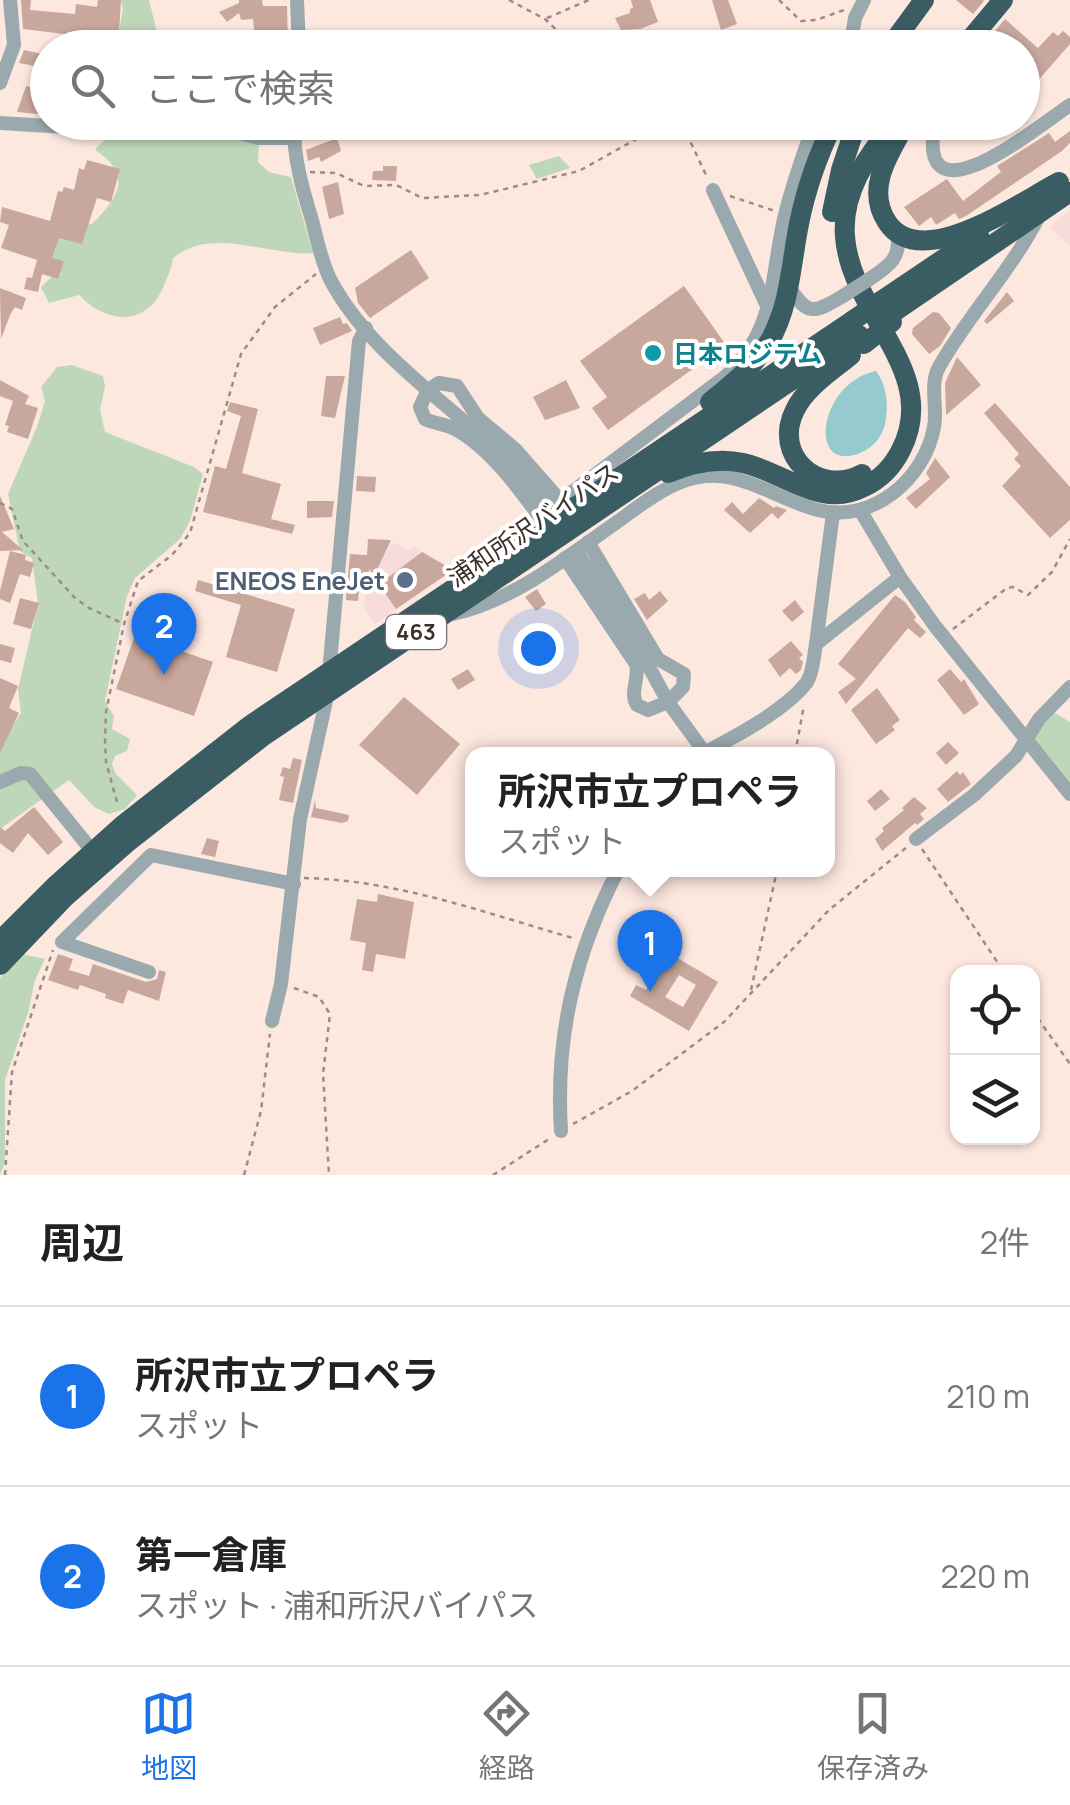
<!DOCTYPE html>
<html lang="ja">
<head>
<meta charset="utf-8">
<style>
  :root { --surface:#fff; --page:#f6f6f6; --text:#222; --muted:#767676; --line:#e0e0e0; --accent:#1a73e8 }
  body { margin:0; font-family:Manrope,"Noto Sans JP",sans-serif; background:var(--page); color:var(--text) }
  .controls { position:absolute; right:30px; bottom:30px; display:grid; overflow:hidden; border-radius:20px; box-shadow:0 2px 8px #0004 }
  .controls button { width:90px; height:90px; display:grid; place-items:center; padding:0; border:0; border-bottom:2px solid var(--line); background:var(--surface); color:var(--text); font:50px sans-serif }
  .you { position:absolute; left:538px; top:648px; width:35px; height:35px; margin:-25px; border:8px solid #fff; border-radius:50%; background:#1a73e8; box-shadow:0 0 0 15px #1a73e833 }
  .badge { display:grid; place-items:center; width:65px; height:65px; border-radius:50%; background:var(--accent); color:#fff; font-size:32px; font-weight:700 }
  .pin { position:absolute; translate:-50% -82px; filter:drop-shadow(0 2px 5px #0008) }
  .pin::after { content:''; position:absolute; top:52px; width:35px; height:30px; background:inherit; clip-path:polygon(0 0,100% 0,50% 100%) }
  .popup { position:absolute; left:465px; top:747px; width:370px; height:130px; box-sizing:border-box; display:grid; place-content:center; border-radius:20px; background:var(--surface); filter:drop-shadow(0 2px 8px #0005); font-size:32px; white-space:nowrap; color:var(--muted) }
  .popup b { font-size:38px; color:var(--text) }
  .popup::after { content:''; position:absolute; left:50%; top:100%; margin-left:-20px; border:20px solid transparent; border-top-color:var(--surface) }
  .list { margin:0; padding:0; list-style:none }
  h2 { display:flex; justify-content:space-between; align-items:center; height:130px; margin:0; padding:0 40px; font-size:42px }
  h2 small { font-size:32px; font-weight:400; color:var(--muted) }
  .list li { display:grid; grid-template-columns:65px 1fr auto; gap:30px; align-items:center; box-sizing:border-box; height:180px; padding:0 40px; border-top:2px solid var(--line) }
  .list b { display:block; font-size:38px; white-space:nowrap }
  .list p { margin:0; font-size:32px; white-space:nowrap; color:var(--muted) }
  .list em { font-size:32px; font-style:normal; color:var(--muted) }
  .icon { flex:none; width:55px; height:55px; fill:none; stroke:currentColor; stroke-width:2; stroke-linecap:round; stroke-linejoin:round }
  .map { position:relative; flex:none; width:1070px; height:1175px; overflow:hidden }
  .search { position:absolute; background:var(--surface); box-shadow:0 2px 8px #0004; left:30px; right:30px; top:30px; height:110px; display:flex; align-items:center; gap:25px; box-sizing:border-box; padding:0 35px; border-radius:55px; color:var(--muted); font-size:38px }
  .sheet { height:490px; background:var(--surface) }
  nav { display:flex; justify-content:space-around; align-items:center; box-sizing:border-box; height:140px; border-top:2px solid var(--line); background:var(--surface); font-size:28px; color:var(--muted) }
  nav a { display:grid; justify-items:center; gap:5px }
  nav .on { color:var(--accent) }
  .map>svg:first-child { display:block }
</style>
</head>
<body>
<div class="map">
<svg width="1070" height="1175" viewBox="0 0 1070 1175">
  <rect width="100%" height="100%" fill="#fde8e0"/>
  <g fill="#f7dcdb">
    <path d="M1070 211V246L1049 227Z"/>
    <path d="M392 542 410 550 415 547 453 570 375 624 363 606 373 573Z"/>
  </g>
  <g fill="#bfd7b9">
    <path d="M121 0H149L157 32 167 47H133L119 31 123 9Z"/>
    <path d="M149 122 199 124 259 141 258 162 269 172 291 177 313 253C267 256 212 226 173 258 172 269 167 277 163 288 145 327 107 324 79 295L49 303 41 287 62 267 39 246 77 222 92 224C118 198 134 175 95 150 102 139 116 134 120 123Z"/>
    <path d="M559 156 570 168 537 179 529 165Z"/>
    <path d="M72 365 103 376 105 386 100 410 105 432 194 467 203 474 190 521 180 539 135 578 127 596 105 701 114 716 112 729 130 739 127 751 115 756 112 764 116 774 137 795 125 809 109 814 94 807 69 780 0 829V747L21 713 18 689 38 604 32 558 20 551 8 494 37 427 45 401 41 387 57 367Z"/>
    <path d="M1051 711 1070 722V788L1034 739Z"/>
    <path d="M22 954 45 959 35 980 28 1013 5 1080V1163L0 1175V978Z"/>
  </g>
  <path fill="#95cace" d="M876 371C887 386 889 406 885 424 882 437 873 448 860 453 807 474 818 383 876 371Z"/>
  <g fill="#c8a79c" fill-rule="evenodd">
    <path d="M21 0H31L30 10 75 14 76 4 97 7 98 0H121L118 48 62 46 64 34 23 29Z"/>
    <path d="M239 0H262L263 6H287L288 48H274L273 37 255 39 253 19 241 20 239 13 227 22 219 12 239 3Z"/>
    <path d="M631 0H650L658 22 640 29 621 30 615 18 630 13V9L633 8Z"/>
    <path d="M712 0H728L737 24 721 30Z"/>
    <path d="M956 0H983L984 1 973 14Z"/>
    <path d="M1005 19 1038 48 1053 32 1058 36 1063 31 1070 37V44L1022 99V48H1011L994 32Z"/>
    <path d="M24 50 43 54 40 67 19 63Z"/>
    <path d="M26 86 38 89 36 103 48 104V115L17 112Z"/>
    <path d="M1070 131V143L1062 151 966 216 959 219 955 213 936 225 931 217 919 226 904 207 947 179 963 201 1001 172 997 166 1049 133 1055 142Z"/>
    <path d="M337 138 341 151 321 162 319 157 308 161 306 150Z"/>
    <path d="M87 160 120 169 111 202 97 198 82 244 59 238 52 258 64 261 58 279 42 274 38 292 24 289 27 277 32 278 37 260 1 248 9 225 0 222 2 207 50 221 58 191 62 192 64 187 74 190 79 168 84 170Z"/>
    <path d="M383 166H397L396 181 372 180 373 171H383Z"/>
    <path d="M338 182 344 214 329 219 322 187Z"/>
    <path d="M411 250 429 278 370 318 358 303 355 288Z"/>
    <path d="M684 286 726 345 608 430 592 408 607 397 580 361Z"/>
    <path d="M0 288 26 298 22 310 15 307 10 315 1 339Z"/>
    <path d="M1007 292 1014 301 987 324 984 321Z"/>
    <path d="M933 312 939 313 951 328 940 346 929 354 912 334 913 328Z"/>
    <path d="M340 317 343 324 347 323 352 331 320 345 313 328Z"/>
    <path d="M957 357 981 385 946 415 945 383Z"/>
    <path d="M326 376H345L335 418 321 416Z"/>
    <path d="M0 380 29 396 25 404 38 408 28 439 7 432 9 426 5 425 13 401 0 396Z"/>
    <path d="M566 380 580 408 545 420 533 397Z"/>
    <path d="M230 402 258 409 242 473 281 484 271 519 295 525 292 534 203 512 215 466 226 469 241 416 227 411Z"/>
    <path d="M995 403 1070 487V520L1050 538 1002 486 1021 466 1014 459 1019 454 984 413Z"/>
    <path d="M935 458 950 477 916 509 906 498 930 479 926 473Z"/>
    <path d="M357 476 376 477 375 492 356 491Z"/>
    <path d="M0 496 14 529 2 532 23 550 0 551Z"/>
    <path d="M759 498 774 508 776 506 787 510 778 519 772 513 750 533 724 510 732 502 743 514Z"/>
    <path d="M307 501H334L332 517 307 518Z"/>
    <path d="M368 539 391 540 374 576 369 569 367 592 359 591 358 601 346 600 350 554 367 555Z"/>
    <path d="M10 551 26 555 25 560 34 563 30 577 20 574 10 603 0 599V591Z"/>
    <path d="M422 552 453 570 396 609 379 584Z"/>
    <path d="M198 580 295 609 277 672 226 657 241 605 195 591Z"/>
    <path d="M537 589 546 604 536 611 525 597Z"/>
    <path d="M660 591 668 601 647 620 634 599 645 593 649 600Z"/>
    <path d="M895 595 905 602 916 617 914 620 926 632 920 638 908 628 846 704 838 692 856 679 838 664Z"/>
    <path d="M20 598 39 603 31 629 13 624Z"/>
    <path d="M795 600 804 612 792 622 782 611Z"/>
    <path d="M135 635 213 662 194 716 116 689Z"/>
    <path d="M791 641 803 655 799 658 803 662 801 670 796 674 790 668 780 677 768 660Z"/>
    <path d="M0 644 15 648 11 663 0 660Z"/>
    <path d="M468 669 475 680 458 690 451 679Z"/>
    <path d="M950 669 961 682 964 679 979 704 964 715 937 680Z"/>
    <path d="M0 678 18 686 9 708 19 713 0 753Z"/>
    <path d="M877 688 900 720 892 726 895 730 876 744 851 710Z"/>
    <path d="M404 697 460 744 417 795 359 745Z"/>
    <path d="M948 742 959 753 946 765 936 753Z"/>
    <path d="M293 758 302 760 293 803 279 800 284 777 280 776 283 767 290 769Z"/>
    <path d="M957 771 960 775 963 772 971 784 948 802 937 789Z"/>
    <path d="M881 789 890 799 875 811 867 801Z"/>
    <path d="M914 797 927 808 920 814 924 819 917 825 915 823 882 851 875 839 884 831 882 828 904 810 902 808Z"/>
    <path d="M315 800 316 808 349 815 348 821 342 823 311 817Z"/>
    <path d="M34 807 63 842 48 855 28 833 13 853 0 843V827L5 831Z"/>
    <path d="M207 838 219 841 215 857 201 854Z"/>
    <path d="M378 894 414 902 405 959 376 954 373 972 362 970 366 943 350 940 357 899 377 902Z"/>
    <path d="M669 953 718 982 689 1031 630 996 636 985 646 990ZM679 975 696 985 683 1007 665 997Z"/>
    <path d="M58 954 73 959 69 970 89 976 93 964 146 982 157 979 159 970 166 972 159 1001 128 990 123 1004 105 998 106 994 80 985 78 990 48 980Z"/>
  </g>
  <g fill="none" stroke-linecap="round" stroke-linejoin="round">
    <g stroke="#9d8c86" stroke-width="2.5" stroke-dasharray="5 5" stroke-linecap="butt">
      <path d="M509 0 545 19 575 48"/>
      <path d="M779 0 801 21 816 20 847 9"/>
      <path d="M547 18 589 0"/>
      <path d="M669 122 690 141 707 177"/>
      <path d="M310 172 336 173 364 186 396 185 422 198 480 195 579 171 667 122"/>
      <path d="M730 196 775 211"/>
      <path d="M0 503 12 509 23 541 75 598 89 608 122 623"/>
      <path d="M953 629 1007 588 1013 587 1028 595 1052 572 1070 539"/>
      <path d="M795 754 804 705"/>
      <path d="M117 802 106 762 105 740 106 712 124 624 138 581 172 555 190 533 241 354 275 307 316 274"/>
      <path d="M922 849 1004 972"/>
      <path d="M304 878C397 880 485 913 573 938"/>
      <path d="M294 988 319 997 330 1014 323 1074 329 1175"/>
      <path d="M751 990 777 870"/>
      <path d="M1032 1010 1070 1064"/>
      <path d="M573 1124 632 1091 724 1022 829 910 907 847"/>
      <path d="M5 1175 12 1072 53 950"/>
      <path d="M244 1175 261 1111 270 1034"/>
      <path d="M493 1175 549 1139"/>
    </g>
    <g stroke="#99a9ad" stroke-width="14">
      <path d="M297 0 299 48"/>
      <path d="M850 48 855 18 864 0"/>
      <path d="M0 83 14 45 10 0"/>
      <path d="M203 122 258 138H293"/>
      <path d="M294 122C293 156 302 188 312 220 317 240 321 260 330 279 378 371 487 422 546 506"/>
      <path d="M935 122C914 230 1038 126 1070 105"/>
      <path d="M0 123 66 127 122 122"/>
      <path d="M713 190 768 308"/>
      <path d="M868 280C887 267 902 259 897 234"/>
      <path d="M788 285C807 316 813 314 843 296"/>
      <path d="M560 501 726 376C776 329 770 282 784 219 792 186 803 154 815 122"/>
      <path d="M860 510 900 577 935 626 1070 794"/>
      <path d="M547 527C523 494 491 448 455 429 446 424 435 424 425 419L420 407 428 390 439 383 457 386 478 418 516 450 565 506"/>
      <path d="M578 554 629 630 668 702 705 753"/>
      <path d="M565 558 636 664C640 678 629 692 637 705L648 710 668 702 683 687 684 674 658 659 588 542"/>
      <path d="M453 614C513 601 567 557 617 522 638 507 658 491 681 482 733 461 771 498 818 510 872 524 925 479 934 427 938 408 929 385 939 367 969 314 1011 271 1039 216"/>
      <path d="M816 644 833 513"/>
      <path d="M329 673 359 341 366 328"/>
      <path d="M702 754C733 738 786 710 807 682 813 673 814 655 816 644L900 577"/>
      <path d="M0 782 21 773 30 774 93 852"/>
      <path d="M916 839 974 795 1016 756 1039 719 1070 687"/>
      <path d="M149 972 62 942 151 855 294 884"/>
      <path d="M272 1021 281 984 300 819 328 692"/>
      <path d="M561 1131C555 1036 575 954 618 870"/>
    </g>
    <g stroke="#3a5d64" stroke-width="20">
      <path d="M889 48 924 0"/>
      <path d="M963 48 1003 0"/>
      <path d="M903 129C887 157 866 190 887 222 921 274 1020 202 1059 182"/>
      <path d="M832 212 841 170 857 122"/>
      <path d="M881 301 979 235"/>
      <path d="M888 316 1070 192"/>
      <path d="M851 355C832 371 806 387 795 410 772 455 818 497 862 474"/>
      <path d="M710 402C732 384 754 367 769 342 790 307 791 263 799 224 806 188 818 155 834 122"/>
      <path d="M668 473C692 463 717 457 743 463 784 472 821 510 864 487 881 479 893 466 901 450 958 339 753 273 897 122"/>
      <path d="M0 941 54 887 124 824 249 726 852 321"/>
      <path d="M0 965 64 898 129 841 262 737 859 335"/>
    </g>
    <path stroke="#99a9ad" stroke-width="14" d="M843 296 868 280"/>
    <g stroke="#3a5d64" stroke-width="20">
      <path d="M852 321 881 301"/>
      <path d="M864 344 892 322"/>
    </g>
  </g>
  <circle fill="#0f9aa8" stroke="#fff" stroke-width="4" cx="653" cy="353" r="10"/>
  <circle fill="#5c6f8a" stroke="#fff" stroke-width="4" cx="405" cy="580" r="10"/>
  <g text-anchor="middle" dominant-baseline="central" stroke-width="8" stroke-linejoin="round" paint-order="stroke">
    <rect fill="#fff" stroke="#786f6b" stroke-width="2.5" x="386" y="615" width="60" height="34" rx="8"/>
    <g font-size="22" font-weight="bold" fill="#3e312c">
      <text x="416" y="632">463</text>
    </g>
    <g font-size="25" font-weight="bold" fill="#0d838f" stroke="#fff" text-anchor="start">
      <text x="673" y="353">日本ロジテム</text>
    </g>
    <g font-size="25" fill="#3e312c" stroke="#fff">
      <text transform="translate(533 524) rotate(-34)">浦和所沢バイパス</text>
    </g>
    <g font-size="25" font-weight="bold" fill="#4e5e75" stroke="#fff" text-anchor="end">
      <text x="385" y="580">ENEOS EneJet</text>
    </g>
  </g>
</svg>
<div class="controls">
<button><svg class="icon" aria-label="locate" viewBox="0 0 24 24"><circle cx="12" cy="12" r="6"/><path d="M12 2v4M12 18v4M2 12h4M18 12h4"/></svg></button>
<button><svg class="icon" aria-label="layers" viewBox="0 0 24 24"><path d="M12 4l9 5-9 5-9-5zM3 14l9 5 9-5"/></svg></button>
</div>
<div class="you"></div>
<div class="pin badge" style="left:650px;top:992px">1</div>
<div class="popup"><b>所沢市立プロペラ</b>スポット</div>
<div class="pin badge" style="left:164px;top:675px">2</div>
<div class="search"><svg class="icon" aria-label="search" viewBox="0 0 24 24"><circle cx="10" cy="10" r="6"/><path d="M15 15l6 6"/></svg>ここで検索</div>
</div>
<section class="sheet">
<h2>周辺<small>2件</small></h2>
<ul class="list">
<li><span class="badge">1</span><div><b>所沢市立プロペラ</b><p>スポット</p></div><em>210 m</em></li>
<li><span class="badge">2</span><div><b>第一倉庫</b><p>スポット · 浦和所沢バイパス</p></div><em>220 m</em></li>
</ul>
</section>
<nav>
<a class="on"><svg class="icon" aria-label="map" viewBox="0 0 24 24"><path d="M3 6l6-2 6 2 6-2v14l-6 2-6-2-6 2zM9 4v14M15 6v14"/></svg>地図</a>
<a><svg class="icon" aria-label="directions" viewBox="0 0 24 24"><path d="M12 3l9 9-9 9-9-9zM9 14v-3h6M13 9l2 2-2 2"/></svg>経路</a>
<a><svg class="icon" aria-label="saved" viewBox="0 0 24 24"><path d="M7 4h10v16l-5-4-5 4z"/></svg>保存済み</a>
</nav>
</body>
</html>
